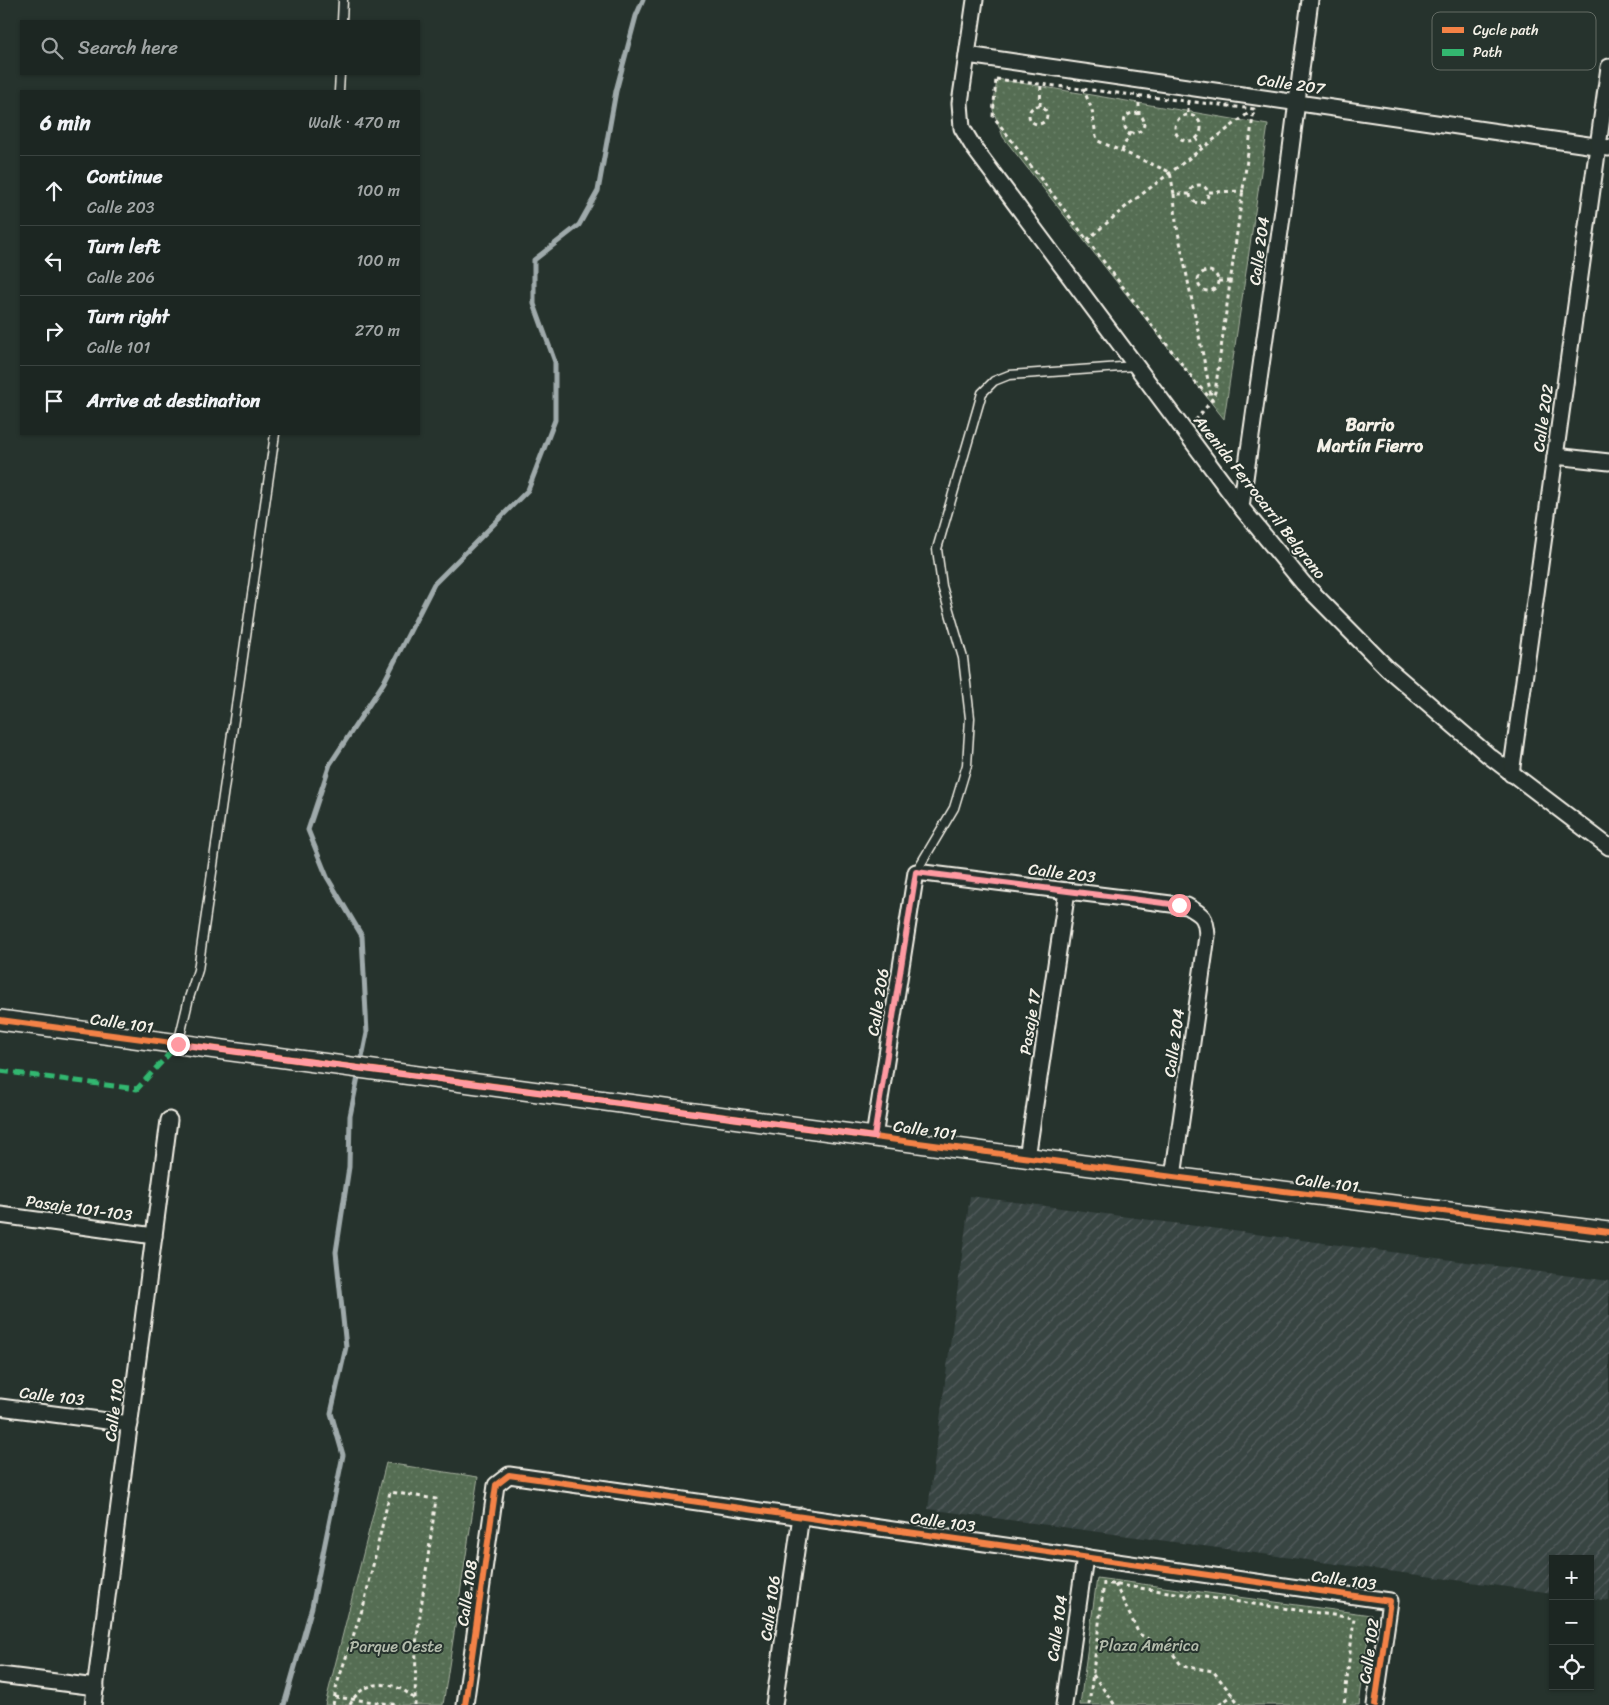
<!DOCTYPE html>
<html lang="en">
<head>
<meta charset="utf-8">
<style>
  :root { --surface:#1c2622; --page:#252e2a; --text:#f1f3f6; --muted:#a0a5a5; --line:#3a4340 }
  body { margin:0; font-family:Sriracha,sans-serif; background:var(--page); color:var(--text) }
  .controls { position:absolute; right:15px; bottom:15px; display:grid; overflow:hidden; border-radius:0px; box-shadow:0 1px 4px #0004 }
  .controls button { width:45px; height:45px; display:grid; place-items:center; padding:0; border:0; border-bottom:1px solid var(--line); background:var(--surface); color:var(--text); font:25px sans-serif }
  .stop { position:absolute; width:15px; height:15px; margin:-11px; border:4px solid #ff9aa2; border-radius:50%; background:#fff }
  .stop.end { background:#ff9aa2; border-color:#fff; box-shadow:0 1px 5px #0008 }
  .list { margin:0; padding:0; list-style:none }
  h2 { display:flex; justify-content:space-between; align-items:center; height:65px; margin:0; padding:0 20px; font-size:21px }
  h2 small { font-size:16px; font-weight:400; color:var(--muted) }
  .list li { display:grid; grid-template-columns:32px 1fr auto; gap:15px; align-items:center; box-sizing:border-box; height:70px; padding:0 20px; border-top:1px solid var(--line) }
  .list b { display:block; font-size:19px; white-space:nowrap }
  .list p { margin:0; font-size:16px; white-space:nowrap; color:var(--muted) }
  .list em { font-size:16px; font-style:normal; color:var(--muted) }
  .icon { flex:none; width:28px; height:28px; fill:none; stroke:currentColor; stroke-width:2; stroke-linecap:round; stroke-linejoin:round }
  .map { position:relative; flex:none; width:1609px; height:1705px; overflow:hidden }
  .search { position:absolute; background:var(--surface); box-shadow:0 1px 4px #0004; left:20px; top:20px; width:400px; height:55px; display:flex; align-items:center; gap:12px; box-sizing:border-box; padding:0 18px; border-radius:0px; color:var(--muted); font-size:19px }
  .panel { position:absolute; background:var(--surface); box-shadow:0 1px 4px #0004; left:20px; top:90px; width:400px; height:345px; border-radius:0px }
  .map>svg:first-child { display:block }
</style>
</head>
<body>
<div class="map">
<svg width="1609" height="1705" viewBox="0 0 1609 1705">
  <defs>
    <pattern id="industrial-furrows" width="10" height="10" patternUnits="userSpaceOnUse" patternTransform="scale(1.25)"><rect width="10" height="10" fill="#384443"/><path d="M-1 1l2-2M0 10L10 0M9 11l2-2" fill="none" stroke="#555f5e"/></pattern>
    <pattern id="park-dots" width="8" height="8" patternUnits="userSpaceOnUse" patternTransform="scale(1.25)"><rect width="8" height="8" fill="#546d52"/><path d="M2 2h.1M6 6h.1" fill="none" stroke="#6d826b" stroke-width="1.8" stroke-linecap="round"/></pattern>
  </defs>
  <rect width="100%" height="100%" fill="#26332d"/>
  <filter id="ink" filterUnits="userSpaceOnUse"><feTurbulence type="fractalNoise" baseFrequency=".02" numOctaves="2"/><feDisplacementMap in="SourceGraphic" scale="10" xChannelSelector="R" yChannelSelector="G"/><feConvolveMatrix kernelMatrix="1 2 1 2 8 2 1 2 1" color-interpolation-filters="sRGB"/></filter>
  <g filter="url(#ink)">
    <path fill="url(#industrial-furrows)" d="M970 1196 1609 1281V1601L1590 1598V1559H1553V1593L928 1509Z"/>
    <g fill="url(#park-dots)" stroke="#a4af9d">
      <path d="M997 79 1268 125 1224 419 1003 137 993 110Z"/>
      <path d="M386 1463 478 1477 443 1705H325Z"/>
      <path d="M1097 1578 1371 1615 1359 1705H1080Z"/>
    </g>
    <g fill="none" stroke-linecap="round" stroke-linejoin="round">
      <path stroke="#9faaab" stroke-width="5" d="M284 1705 312 1607 343 1455 331 1413 346 1347 336 1252 349 1167 350 1116 367 1033 362 936 327 877 308 830 330 764 384 682 434 584 528 490 555 420V362L534 304V260L579 225 598 191 616 91 636 16 643 0"/>
      <g stroke="#f4f1e8" stroke-width="11">
        <g id="service">
          <path d="M342 21 343 0"/>
          <path d="M339 91 340 74"/>
          <path d="M916 872 954 808 967 765 970 718 963 658 942 586 937 549 982 393 994 381 1009 375 1135 366"/>
          <path d="M178 1044 189 998 198 970 275 434"/>
        </g>
      </g>
      <g stroke="#f4f1e8" stroke-width="19">
        <g id="minor">
          <path d="M975 0 960 103 962 128 974 148 1244 511 1303 583 1387 668 1488 755 1609 847"/>
          <path d="M967 55 1609 148"/>
          <path d="M1555 456 1609 462"/>
          <path d="M1241 507 1284 203 1310 0"/>
          <path d="M1511 774 1609 67"/>
          <path d="M874 1137 916 872 1187 906C1203 915 1206 917 1207 936L1173 1177"/>
          <path d="M1027 1158 1067 891"/>
          <path d="M0 1215 154 1236"/>
          <path d="M0 1407 130 1424"/>
          <path d="M0 1675 96 1687"/>
          <path d="M93 1705 169 1120"/>
          <path d="M465 1705 496 1485 509 1475 1390 1601 1375 1705"/>
          <path d="M774 1705 801 1516"/>
          <path d="M1064 1705 1085 1557"/>
        </g>
      </g>
      <g stroke="#f4f1e8" stroke-width="22">
        <path id="tertiary" d="M0 1020 1173 1177 1609 1232"/>
      </g>
      <g stroke="#f4f1e8" stroke-width="3" stroke-dasharray="4 4" stroke-linecap="butt">
        <path d="M996 79 1254 109 1215 392 1212 400 1196 383 993 116Z"/>
        <path d="M1083 88 1092 110 1096 136 1098 141 1170 172 1174 194H1190"/>
        <path d="M1188 101V115"/>
        <circle cx="1038" cy="115" r="9"/>
        <path d="M1040 106 1041 83"/>
        <circle cx="1134" cy="123" r="10"/>
        <circle cx="1188" cy="128" r="13"/>
        <path d="M1139 115V95"/>
        <path d="M1196 138 1202 148"/>
        <path d="M1122 151 1130 132"/>
        <circle cx="1199" cy="194" r="9"/>
        <path d="M1209 192 1244 191"/>
        <path d="M1174 194 1176 222 1212 400 1195 421"/>
        <path d="M1087 240 1129 204 1250 112"/>
        <circle cx="1208" cy="281" r="10"/>
        <path d="M1218 281H1231"/>
        <path d="M1115 1584 1139 1634 1170 1650 1182 1666 1213 1671 1240 1705"/>
        <path d="M1093 1675 1115 1705"/>
        <path d="M335 1697 399 1705"/>
        <path d="M333 1705 337 1684 364 1604 390 1492 436 1499 416 1644 415 1705"/>
        <path d="M350 1705C362 1677 398 1680 415 1700"/>
        <path d="M1089 1705 1104 1583 1354 1618 1344 1705"/>
        <path d="M1219 1705 1233 1695"/>
      </g>
      <use href="#service" stroke="#26332d" stroke-width="8"/>
      <use href="#minor" stroke="#26332d" stroke-width="15"/>
      <use href="#tertiary" stroke="#26332d" stroke-width="19"/>
      <path stroke="#33b770" stroke-width="5" stroke-dasharray="10 5" stroke-linecap="butt" d="M0 1071 137 1089 178 1044"/>
      <g stroke="#26332d" stroke-width="9">
        <g id="cycleway">
          <path d="M0 1020 1173 1177 1609 1232"/>
          <path d="M465 1705 496 1485 509 1475 1390 1601 1375 1705"/>
        </g>
      </g>
      <use href="#cycleway" stroke="#f48246" stroke-width="6"/>
    </g>
  </g>
  <g fill="none" stroke-linecap="round" stroke-linejoin="round" filter="url(#ink)">
    <path stroke="#ff9aa2" stroke-width="6" d="M178 1044 874 1137 916 872 1179 905"/>
  </g>
  <g text-anchor="middle" dominant-baseline="central" stroke-width="4" stroke-linejoin="round" paint-order="stroke">
    <g font-size="16" fill="#f4f1e8" stroke="#26332d">
      <text transform="translate(1291 84) rotate(8)">Calle 207</text>
      <text transform="translate(1259 251) rotate(-82)">Calle 204</text>
      <text transform="translate(1543 418) rotate(-82)">Calle 202</text>
      <text transform="translate(1260 497) rotate(52)">Avenida Ferrocarril Belgrano</text>
      <text transform="translate(1062 873) rotate(7)">Calle 203</text>
      <text transform="translate(878 1002) rotate(-81)">Calle 206</text>
      <text transform="translate(1030 1022) rotate(-81)">Pasaje 17</text>
      <text transform="translate(122 1023) rotate(8)">Calle 101</text>
      <text transform="translate(1174 1043) rotate(-82)">Calle 204</text>
      <text transform="translate(925 1130) rotate(8)">Calle 101</text>
      <text transform="translate(1327 1183) rotate(7)">Calle 101</text>
      <text transform="translate(79 1208) rotate(8)">Pasaje 101-103</text>
      <text transform="translate(52 1396) rotate(7)">Calle 103</text>
      <text transform="translate(114 1410) rotate(-83)">Calle 110</text>
      <text transform="translate(943 1522) rotate(8)">Calle 103</text>
      <text transform="translate(1344 1580) rotate(8)">Calle 103</text>
      <text transform="translate(467 1593) rotate(-82)">Calle 108</text>
      <text transform="translate(770 1608) rotate(-82)">Calle 106</text>
      <text transform="translate(1057 1628) rotate(-82)">Calle 104</text>
      <text transform="translate(1369 1651) rotate(-82)">Calle 102</text>
    </g>
    <g font-size="16" fill="#b4bcac" stroke="#26332d">
      <text x="1149" y="1645">Plaza América</text>
      <text x="396" y="1646">Parque Oeste</text>
    </g>
    <g font-size="18" font-weight="bold" fill="#f4f1e8" stroke="#26332d">
      <text x="1370" y="425">Barrio<tspan x="1370" dy="21">Martín Fierro</tspan></text>
    </g>
  </g>
  <rect x="1432" y="12" width="164" height="58" rx="8" fill="#26332d" stroke="#646c65" stroke-width="1"/>
  <rect x="1442" y="27" width="22" height="6" fill="#f48246"/>
  <rect x="1442" y="49" width="22" height="7" fill="#33b770"/>
  <g font-size="14" fill="#f4f1e8">
    <text x="1473" y="35">Cycle path</text>
    <text x="1473" y="57">Path</text>
  </g>
</svg>
<div class="controls">
<button>+</button>
<button>−</button>
<button><svg class="icon" aria-label="locate" viewBox="0 0 24 24"><circle cx="12" cy="12" r="6"/><path d="M12 2v4M12 18v4M2 12h4M18 12h4"/></svg></button>
</div>
<div class="stop" style="left:1179px;top:905px"></div>
<div class="stop end" style="left:178px;top:1044px"></div>
<div class="search"><svg class="icon" aria-label="search" viewBox="0 0 24 24"><circle cx="10" cy="10" r="6"/><path d="M15 15l6 6"/></svg>Search here</div>
<section class="panel">
<h2>6 min<small>Walk · 470 m</small></h2>
<ul class="list">
<li><svg class="icon" aria-label="ahead" viewBox="0 0 24 24"><path d="M12 20V5M6 11l6-6 6 6"/></svg><div><b>Continue</b><p>Calle 203</p></div><em>100 m</em></li>
<li><svg class="icon" aria-label="left" viewBox="0 0 24 24"><path d="M17 20v-9H6M10 6l-5 5 5 5"/></svg><div><b>Turn left</b><p>Calle 206</p></div><em>100 m</em></li>
<li><svg class="icon" aria-label="right" viewBox="0 0 24 24"><path d="M7 20v-9h11M14 6l5 5-5 5"/></svg><div><b>Turn right</b><p>Calle 101</p></div><em>270 m</em></li>
<li><svg class="icon" aria-label="arrive" viewBox="0 0 24 24"><path d="M6 21V4h12l-3 4 3 4H6"/></svg><div><b>Arrive at destination</b></div></li>
</ul>
</section>
</div>
</body>
</html>
